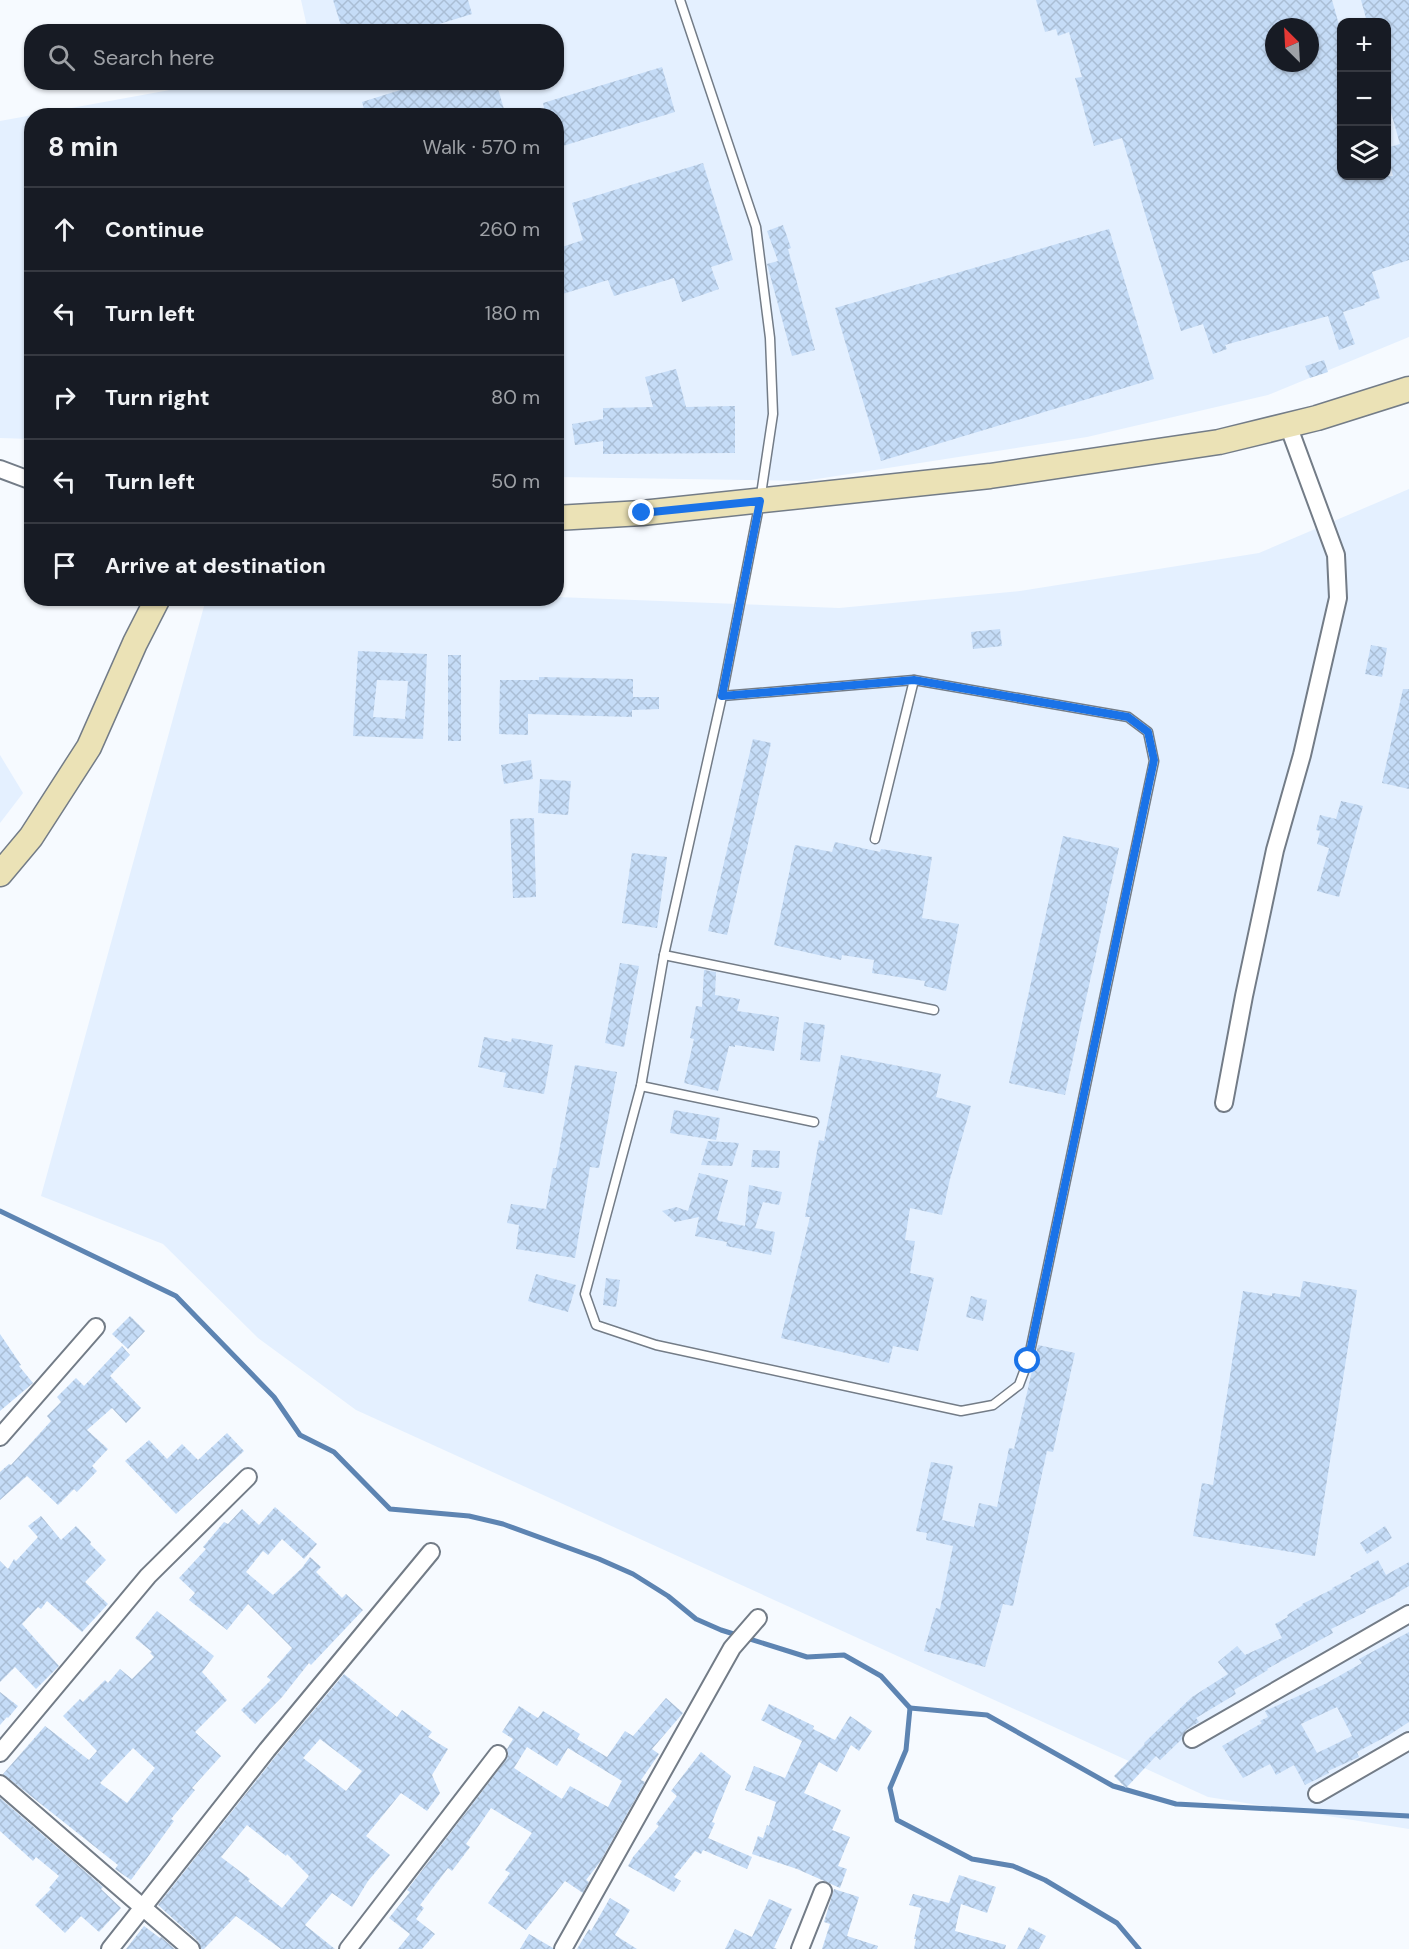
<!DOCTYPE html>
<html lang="en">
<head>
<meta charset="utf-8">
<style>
  :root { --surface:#171b24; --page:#20242c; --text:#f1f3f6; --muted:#9ea1a6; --line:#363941 }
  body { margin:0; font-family:"DM Sans",sans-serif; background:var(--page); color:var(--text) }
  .controls { position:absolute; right:18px; top:18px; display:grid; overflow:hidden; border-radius:12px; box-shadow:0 2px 4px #0004 }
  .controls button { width:54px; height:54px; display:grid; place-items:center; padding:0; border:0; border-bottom:2px solid var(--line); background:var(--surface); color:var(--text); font:30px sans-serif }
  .compass { position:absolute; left:1265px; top:18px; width:54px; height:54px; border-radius:50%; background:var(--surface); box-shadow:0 2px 4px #0004; rotate:336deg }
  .stop { position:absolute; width:18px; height:18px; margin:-14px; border:4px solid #1a73e8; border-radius:50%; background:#fff }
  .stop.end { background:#1a73e8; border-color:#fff; box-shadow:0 2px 6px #0008 }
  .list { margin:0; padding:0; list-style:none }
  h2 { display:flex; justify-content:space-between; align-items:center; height:78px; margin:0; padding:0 24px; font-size:26px }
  h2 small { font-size:20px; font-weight:400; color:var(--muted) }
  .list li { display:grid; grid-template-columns:39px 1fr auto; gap:18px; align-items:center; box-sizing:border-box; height:84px; padding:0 24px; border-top:2px solid var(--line) }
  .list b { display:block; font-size:22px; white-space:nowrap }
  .list em { font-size:20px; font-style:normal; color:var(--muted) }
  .icon { flex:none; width:33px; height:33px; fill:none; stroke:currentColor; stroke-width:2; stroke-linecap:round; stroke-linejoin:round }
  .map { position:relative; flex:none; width:1409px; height:1949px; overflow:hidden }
  .search { position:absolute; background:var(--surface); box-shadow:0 2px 4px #0004; left:24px; top:24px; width:540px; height:66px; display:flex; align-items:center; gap:15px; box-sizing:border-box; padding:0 21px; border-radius:24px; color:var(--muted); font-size:22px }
  .panel { position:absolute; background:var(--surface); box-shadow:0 2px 4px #0004; left:24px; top:108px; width:540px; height:498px; border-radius:24px }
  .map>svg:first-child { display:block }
</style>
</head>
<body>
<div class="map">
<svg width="1409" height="1949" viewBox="0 0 1409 1949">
  <defs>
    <pattern id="building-cross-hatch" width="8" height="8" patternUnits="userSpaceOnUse" patternTransform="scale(1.5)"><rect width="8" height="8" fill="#c5dcf7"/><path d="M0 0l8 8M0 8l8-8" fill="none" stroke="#aabed5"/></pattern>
  </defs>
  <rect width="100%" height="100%" fill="#f6faff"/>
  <g fill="#e4f0ff" fill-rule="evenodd">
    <path d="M301 0H1409V337L1268 395 1087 437 804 481 557 477 556 116H32L31 439 0 438V121L208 83 556 82V32L308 31ZM1342 22H1386V176H1342ZM1274 27H1310V63H1274Z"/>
    <path d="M1409 489V1829L1208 1797 356 1410 258 1338 163 1244 41 1196 206 599 557 597 839 608 1020 591 1259 553Z"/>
    <path d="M0 755 23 793 0 823Z"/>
  </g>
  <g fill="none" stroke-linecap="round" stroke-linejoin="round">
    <g stroke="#5d84b2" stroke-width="5">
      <path d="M0 1211 176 1296 274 1397 300 1435 334 1452 390 1509 469 1516 503 1524 599 1559 633 1574 668 1596 696 1619 721 1630 807 1657 844 1655 881 1676 910 1708 906 1750 890 1788 897 1820 972 1859 1013 1866 1045 1880 1117 1923 1139 1949"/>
      <path d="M910 1708 987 1715 1113 1786 1176 1804 1409 1816"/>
    </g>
  </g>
  <g fill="url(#building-cross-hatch)" fill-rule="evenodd">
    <path d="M333 0H468L472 14 413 32H343Z"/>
    <path d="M1036 0H1332L1341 32V176H1393L1386 148 1400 144 1386 95V22H1367L1361 0H1409V260L1372 272 1380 298 1364 303 1365 305 1343 312 1355 344 1339 350 1328 316 1225 345 1227 349 1213 354 1203 324 1181 331 1122 138 1094 146 1075 78 1082 77 1069 32 1058 36 1056 29 1045 32ZM1274 27H1310V63H1274Z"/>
    <path d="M662 67 675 112 556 148V116H546L543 103Z"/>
    <path d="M426 82H496L506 116H366L362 102Z"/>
    <path d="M703 163 733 260 711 267 719 289 682 302 674 278 614 296 608 280 556 296V249L583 240 572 203Z"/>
    <path d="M783 225 791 248 788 249 815 350 792 356 767 264 778 261 767 231Z"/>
    <path d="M1109 229 1154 379 881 461 835 308Z"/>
    <path d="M1324 360 1328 372 1310 378 1305 366Z"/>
    <path d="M676 369 686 407 735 406V453L603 454V441L575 445 572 424 603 419V408L653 407 645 377Z"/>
    <path d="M1000 629 1002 646 973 649 971 632Z"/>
    <path d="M1371 645 1387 648 1382 677 1365 674Z"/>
    <path d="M358 651 427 654 423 739 353 736ZM377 680 408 681 405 719 373 717Z"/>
    <rect x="448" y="655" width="13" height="86"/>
    <path d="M539 677 633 679V697H659V709L632 710V717L528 714V735L499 734 500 680H539Z"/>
    <path d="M1403 689H1409V789L1382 783Z"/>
    <path d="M753 739 771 743 727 935 708 931Z"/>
    <path d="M531 760 533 779 504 784 501 765Z"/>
    <path d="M540 779 571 781 568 815 538 813Z"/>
    <path d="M1341 801 1363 806 1339 897 1317 891 1329 848 1317 844 1320 831 1316 830 1320 815 1336 819Z"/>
    <path d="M534 818 536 897 513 898 510 819Z"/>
    <path d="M1063 836 1119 848 1065 1095 1009 1083Z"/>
    <path d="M835 842 880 852 881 849 932 857 922 918 959 924 946 991 924 986 925 981 872 973 874 960 842 955 841 960 774 945 795 845 832 852Z"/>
    <path d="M632 853 667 857 657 928 622 923Z"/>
    <path d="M620 963 639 966 624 1047 605 1043Z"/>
    <path d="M704 970 716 972 715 995 740 999 737 1011 779 1017 774 1051 735 1045V1047L729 1046 718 1091 684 1083 694 1039 690 1038 696 1006 702 1007Z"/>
    <path d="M804 1022 825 1025 820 1062 800 1060Z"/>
    <path d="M484 1037 511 1042 512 1038 553 1045 544 1094 503 1087 506 1073 478 1067Z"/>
    <path d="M841 1055 941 1074 936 1097 971 1106 950 1179 942 1215 910 1208 905 1240 915 1241 910 1273 934 1278 918 1351 893 1346 889 1363 781 1338 810 1217H805L819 1140 824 1141Z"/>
    <path d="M575 1065 617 1072 599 1168 590 1167 575 1258 516 1249 519 1225 507 1223 511 1204 546 1209 553 1168H556Z"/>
    <path d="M674 1110 720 1118 716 1140 670 1133Z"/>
    <path d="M708 1141 739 1143 732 1166 701 1165Z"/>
    <path d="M753 1150 780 1151 779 1168 751 1167Z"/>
    <path d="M699 1173 728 1180 717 1219 719 1221 745 1226 749 1185 782 1192 779 1205 763 1202 755 1228 775 1232 771 1255 726 1246 727 1242 695 1236 699 1217 675 1222 662 1211 676 1207 688 1211Z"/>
    <path d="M536 1274 576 1285 568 1312 528 1301Z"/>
    <path d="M606 1278 620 1280 616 1307 603 1305Z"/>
    <path d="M1303 1281 1357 1290 1315 1556 1193 1536 1202 1483 1213 1485 1243 1291 1272 1296V1293L1300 1297Z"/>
    <path d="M971 1296 987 1300 983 1321 966 1317Z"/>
    <path d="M130 1316 145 1331 128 1349 112 1334Z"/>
    <path d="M0 1334 21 1365 19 1366 33 1383 0 1411Z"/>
    <path d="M1038 1345 1075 1353 1053 1452 1047 1451 1013 1606 1003 1604 985 1667 924 1651 936 1608 940 1609 953 1546 926 1540 927 1533 916 1531 931 1462 953 1466 942 1520 974 1527 979 1503 997 1507 1009 1448 1014 1449Z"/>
    <path d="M122 1346 130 1355 110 1376 141 1408 126 1423 112 1408 87 1430 108 1449 92 1466 97 1471 77 1492 74 1489 58 1505 27 1476 0 1500V1472L9 1464 11 1465 51 1421 47 1416 61 1402 57 1397 76 1378 84 1386Z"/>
    <path d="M227 1433 244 1451 176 1514 125 1461 149 1440 167 1459 182 1444 198 1460Z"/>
    <path d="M275 1507 317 1544 304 1559 282 1539 268 1555 263 1551 246 1572 273 1595 302 1568 310 1557 321 1567 316 1572 342 1598 346 1594 363 1610 311 1665 309 1663 282 1697 255 1724 241 1710 271 1680 267 1677 292 1648 248 1604 227 1630 189 1600 195 1593 179 1578 206 1549 203 1547 224 1522 228 1524 242 1509 259 1525Z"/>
    <path d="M41 1516 61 1540 76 1526 91 1542 90 1544 106 1560 85 1582 108 1604 82 1632 47 1601 41 1609 38 1607 22 1624 59 1666 36 1689 15 1667 0 1682V1561L8 1569 14 1559 16 1561 38 1537 28 1526Z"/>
    <path d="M1385 1526 1392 1538 1367 1554 1360 1543Z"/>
    <path d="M1378 1560 1386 1575 1409 1562V1586L1395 1594 1396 1595 1365 1610 1366 1612 1331 1629 1333 1633 1267 1669 1268 1670 1234 1690 1236 1694 1196 1718 1199 1722 1186 1730 1182 1739 1160 1760 1156 1756 1126 1788 1114 1776 1145 1744 1144 1743 1192 1697 1228 1674 1218 1662 1237 1646 1245 1655 1282 1638 1275 1624 1288 1617 1287 1615 1303 1605 1302 1604 1333 1589 1332 1588 1352 1578 1350 1576Z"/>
    <path d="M157 1611 214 1656 202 1672 227 1700 195 1732 221 1756 192 1788 195 1790 171 1819 174 1821 131 1880 115 1869 118 1865 3 1774 45 1726 89 1760 97 1751 63 1716 80 1699 83 1702 105 1680 108 1683 120 1669 132 1679 154 1657 150 1653 152 1652 135 1638ZM133 1748 155 1768 127 1803 100 1783Z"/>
    <path d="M1409 1632V1722L1389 1735 1357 1752 1359 1757 1328 1771 1329 1773 1305 1785 1294 1765 1276 1775 1270 1764 1243 1778 1222 1746 1262 1723 1260 1721 1268 1717 1265 1711 1325 1684 1362 1663 1359 1659ZM1337 1707 1352 1736 1317 1753 1301 1724Z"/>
    <path d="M344 1674 397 1717 402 1710 432 1732 428 1737 448 1749 432 1775 440 1793 427 1811 401 1793 366 1836 390 1855 368 1881 352 1907 332 1893 305 1925 335 1949H281L236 1916 204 1949H201L198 1941 158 1905 275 1757ZM320 1739 362 1771 346 1791 303 1758ZM247 1825 286 1856 287 1854 309 1876 282 1908 248 1881 250 1879 221 1857Z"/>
    <path d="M0 1692 18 1706 8 1718 7 1717 0 1725Z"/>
    <path d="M666 1698 683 1713 652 1749 659 1754 641 1780 645 1782 600 1862 586 1880 589 1882 583 1893 565 1881 526 1930 488 1903 510 1873 505 1870 532 1833 491 1808 466 1844 470 1847 452 1871 448 1868 420 1905 424 1908 416 1919 435 1934 422 1949H398L410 1934 389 1918 410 1892 407 1890 506 1760 508 1755 507 1749 513 1739 502 1732 519 1706 538 1718 543 1711 580 1734 577 1739 607 1757 625 1731 633 1736ZM527 1747 557 1766 568 1748 622 1781 608 1807 570 1786 562 1799 514 1768Z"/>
    <path d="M769 1704 814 1726 813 1729 835 1740 850 1716 872 1731 859 1751 851 1745 837 1772 819 1762 804 1793 841 1810 832 1830 850 1837 838 1866 847 1869 840 1888 797 1869 752 1854 758 1836 763 1838 767 1825 769 1826 776 1802 745 1790 754 1766 785 1778 802 1741 761 1720Z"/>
    <path d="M701 1752 731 1776 712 1822 715 1823 708 1838 752 1857 747 1869 703 1850 701 1854 695 1851 674 1877 681 1881 674 1892 628 1866 633 1857 659 1826 656 1824 677 1796 671 1791Z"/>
    <path d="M0 1798 103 1887 101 1889 121 1908 99 1932 81 1916 65 1933 35 1905 51 1889 49 1888 59 1876 36 1857 33 1861 0 1831Z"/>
    <path d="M959 1875 996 1887 987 1913 961 1904 955 1931 1006 1945 1005 1949H914L916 1939H914L921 1908 909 1905 913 1894 949 1903Z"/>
    <path d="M834 1889 859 1897 847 1936 878 1946 877 1949H822L830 1924 824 1922Z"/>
    <path d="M610 1898 630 1910 615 1935 637 1949H577L589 1929 591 1931Z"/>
    <path d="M769 1899 792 1909 774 1948 777 1949H725L735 1929 752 1937Z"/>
    <path d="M144 1926 160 1938 161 1937 175 1949H126Z"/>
    <path d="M1029 1927 1046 1936 1039 1949H1017Z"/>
    <path d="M529 1934 553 1948V1949H520Z"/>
  </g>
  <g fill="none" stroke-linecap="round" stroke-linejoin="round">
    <g stroke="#737c87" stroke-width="11">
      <g id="lane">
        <path d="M680 0 756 227 770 338 773 414 760 501 722 696 664 955 641 1086 585 1294 596 1325 656 1345 961 1411 993 1405 1019 1385 1028 1361 1154 761 1148 732 1128 717 914 680 722 696"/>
        <path d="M875 839 914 680"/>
        <path d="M664 955 934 1010"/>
        <path d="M641 1086 814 1122"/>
      </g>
    </g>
    <g stroke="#737c87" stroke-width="20">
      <g id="street">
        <path d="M0 469 32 481"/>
        <path d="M1224 1103 1244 996 1275 850 1302 755 1338 598 1336 555 1288 425"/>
        <path d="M0 1437 96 1327"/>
        <path d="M1192 1739 1409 1614"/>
        <path d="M0 1753 148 1576 248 1477"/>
        <path d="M0 1784 191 1949"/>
        <path d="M1317 1794 1409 1741"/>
        <path d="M110 1949 267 1750 431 1552"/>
        <path d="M348 1949 498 1754"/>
        <path d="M563 1949 732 1648 758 1618"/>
        <path d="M800 1949 823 1891"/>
      </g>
    </g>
    <g stroke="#737c87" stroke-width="27">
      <g id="secondary">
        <path d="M556 518 642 513 990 476 1219 442 1317 418 1409 389"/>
        <path d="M0 874 31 837 89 747 135 643 158 598"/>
      </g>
    </g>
    <use href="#lane" stroke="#fff" stroke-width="8"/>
    <use href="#street" stroke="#fff" stroke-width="16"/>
    <use href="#secondary" stroke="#ebe2b6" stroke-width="24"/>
  </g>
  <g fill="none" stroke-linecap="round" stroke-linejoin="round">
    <path stroke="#1a73e8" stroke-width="8" d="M642 513 760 501 722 696 914 680 1128 717 1148 732 1154 760 1028 1361"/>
  </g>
</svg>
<div class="controls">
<button>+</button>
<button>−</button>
<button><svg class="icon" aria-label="layers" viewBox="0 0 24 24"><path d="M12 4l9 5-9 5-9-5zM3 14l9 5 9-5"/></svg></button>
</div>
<svg class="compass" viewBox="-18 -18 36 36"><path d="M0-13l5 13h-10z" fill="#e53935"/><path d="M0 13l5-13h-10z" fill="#9ea1a6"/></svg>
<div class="stop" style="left:1028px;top:1361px"></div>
<div class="stop end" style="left:642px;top:513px"></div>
<div class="search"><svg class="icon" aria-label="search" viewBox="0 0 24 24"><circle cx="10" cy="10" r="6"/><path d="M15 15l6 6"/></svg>Search here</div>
<section class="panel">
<h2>8 min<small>Walk · 570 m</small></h2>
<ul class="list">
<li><svg class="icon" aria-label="ahead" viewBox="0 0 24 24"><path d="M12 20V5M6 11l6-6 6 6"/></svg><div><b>Continue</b></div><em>260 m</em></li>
<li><svg class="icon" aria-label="left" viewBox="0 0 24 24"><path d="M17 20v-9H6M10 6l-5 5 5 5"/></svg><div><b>Turn left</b></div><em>180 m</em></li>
<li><svg class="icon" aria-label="right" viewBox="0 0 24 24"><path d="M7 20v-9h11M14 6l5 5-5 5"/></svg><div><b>Turn right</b></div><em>80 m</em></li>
<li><svg class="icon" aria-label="left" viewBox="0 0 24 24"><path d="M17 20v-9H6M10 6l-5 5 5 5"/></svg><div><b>Turn left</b></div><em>50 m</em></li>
<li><svg class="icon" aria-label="arrive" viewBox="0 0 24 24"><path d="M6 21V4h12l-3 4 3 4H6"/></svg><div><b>Arrive at destination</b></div></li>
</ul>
</section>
</div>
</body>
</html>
